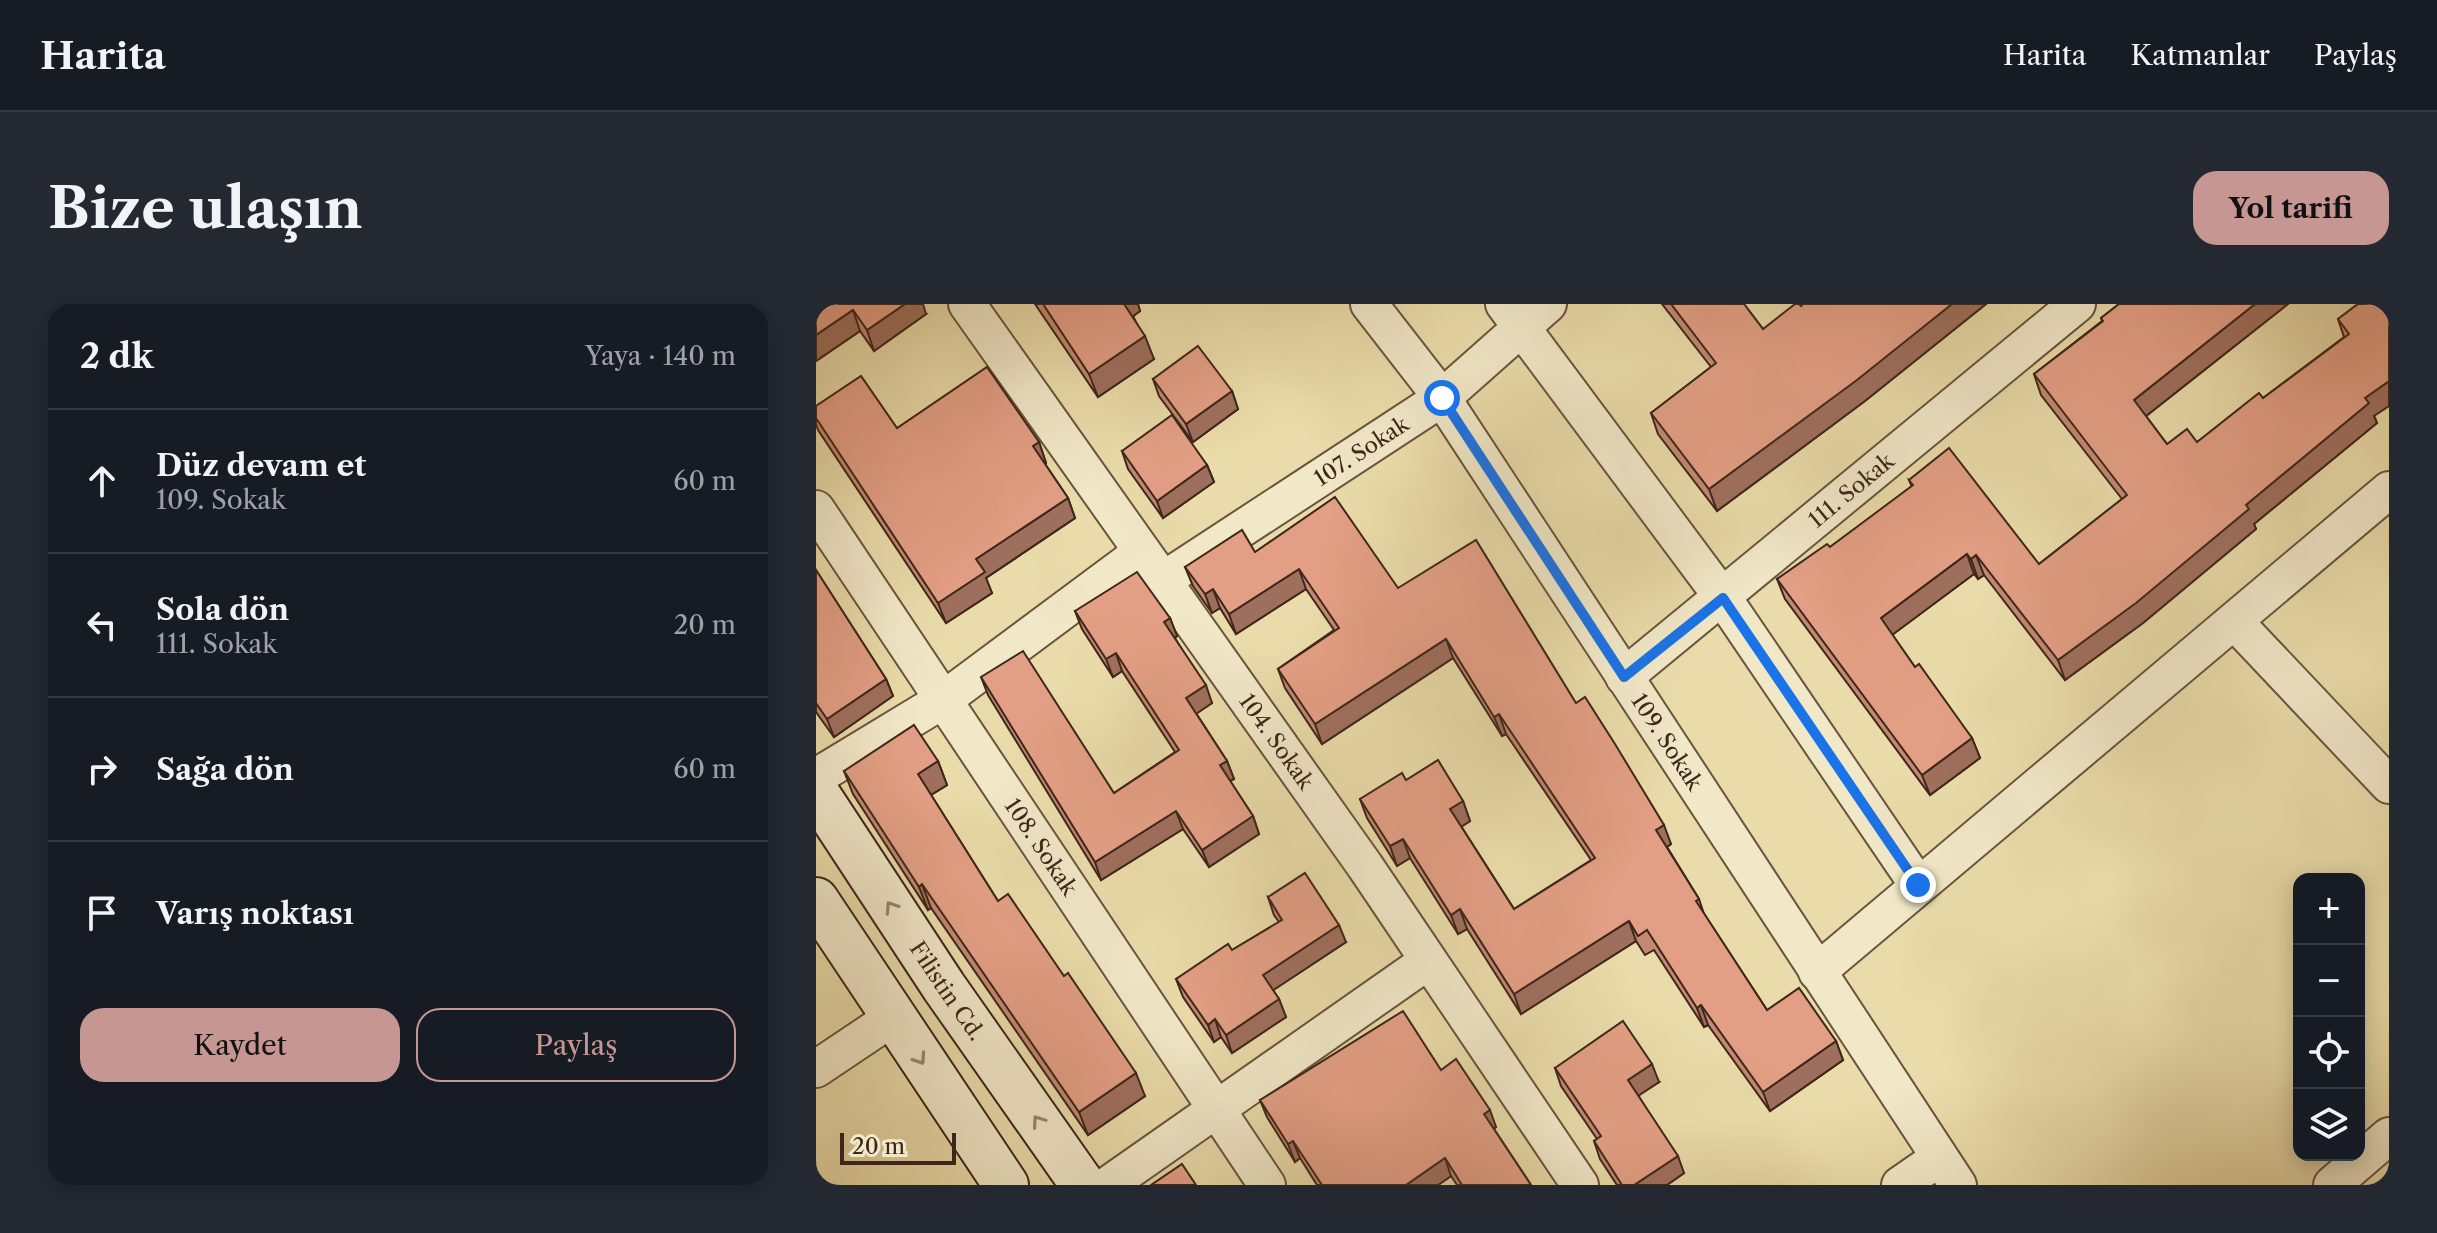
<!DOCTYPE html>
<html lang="tr">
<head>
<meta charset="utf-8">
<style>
  :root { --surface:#171b24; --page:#242831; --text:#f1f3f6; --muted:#9ea1a6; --line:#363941; --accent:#c59692 }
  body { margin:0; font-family:"Libre Caslon Text",serif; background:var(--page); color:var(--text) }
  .controls { position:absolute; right:24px; bottom:24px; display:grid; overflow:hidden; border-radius:16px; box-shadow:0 4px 20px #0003 }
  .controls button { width:72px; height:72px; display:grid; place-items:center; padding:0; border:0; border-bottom:2px solid var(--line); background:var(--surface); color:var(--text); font:40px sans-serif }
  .scale { position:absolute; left:24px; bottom:20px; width:116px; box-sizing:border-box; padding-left:8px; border:4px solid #3e261a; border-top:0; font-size:22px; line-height:28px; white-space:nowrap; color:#3e261a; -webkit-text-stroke:6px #f1e8c8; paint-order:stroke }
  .stop { position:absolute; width:24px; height:24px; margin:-18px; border:6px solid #1a73e8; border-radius:50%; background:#fff }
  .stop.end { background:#1a73e8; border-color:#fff; box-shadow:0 2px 8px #0008 }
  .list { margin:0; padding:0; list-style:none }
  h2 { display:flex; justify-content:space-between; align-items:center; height:104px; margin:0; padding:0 32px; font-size:34px }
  h2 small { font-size:26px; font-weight:400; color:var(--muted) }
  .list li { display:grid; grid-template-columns:52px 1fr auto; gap:24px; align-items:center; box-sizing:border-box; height:144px; padding:0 32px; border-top:2px solid var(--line) }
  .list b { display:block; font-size:30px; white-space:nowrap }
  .list p { margin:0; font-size:26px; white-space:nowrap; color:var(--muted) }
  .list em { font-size:26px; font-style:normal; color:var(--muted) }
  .actions { display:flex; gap:16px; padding:24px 32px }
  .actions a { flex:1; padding:18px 0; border:2px solid var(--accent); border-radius:24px; text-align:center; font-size:28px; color:var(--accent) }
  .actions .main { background:var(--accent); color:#111 }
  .icon { flex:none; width:44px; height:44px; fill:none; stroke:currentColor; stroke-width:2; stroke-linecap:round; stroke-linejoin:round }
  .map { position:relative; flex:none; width:1573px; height:881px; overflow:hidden; border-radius:24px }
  header { display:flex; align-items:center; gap:48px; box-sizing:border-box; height:112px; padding:0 40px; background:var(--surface); border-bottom:2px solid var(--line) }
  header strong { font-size:38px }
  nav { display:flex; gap:44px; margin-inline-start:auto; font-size:28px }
  .intro { display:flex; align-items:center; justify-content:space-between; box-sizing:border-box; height:192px; padding:0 48px }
  h1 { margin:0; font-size:56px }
  .button { padding:20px 36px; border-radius:24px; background:var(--accent); color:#111; font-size:28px; font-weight:700 }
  main { display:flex; gap:48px; padding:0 48px }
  aside { flex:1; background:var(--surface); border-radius:24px; box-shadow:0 4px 20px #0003 }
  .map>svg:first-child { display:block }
</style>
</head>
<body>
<header>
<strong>Harita</strong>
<nav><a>Harita</a><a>Katmanlar</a><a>Paylaş</a></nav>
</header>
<div class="intro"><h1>Bize ulaşın</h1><a class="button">Yol tarifi</a></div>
<main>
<aside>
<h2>2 dk<small>Yaya · 140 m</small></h2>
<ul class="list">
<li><svg class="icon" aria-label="ahead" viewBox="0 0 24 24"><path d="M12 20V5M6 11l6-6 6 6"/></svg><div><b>Düz devam et</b><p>109. Sokak</p></div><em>60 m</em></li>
<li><svg class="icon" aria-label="left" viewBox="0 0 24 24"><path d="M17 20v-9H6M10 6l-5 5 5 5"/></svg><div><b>Sola dön</b><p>111. Sokak</p></div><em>20 m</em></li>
<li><svg class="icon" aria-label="right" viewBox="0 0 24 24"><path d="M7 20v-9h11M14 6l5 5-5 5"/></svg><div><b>Sağa dön</b></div><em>60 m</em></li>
<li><svg class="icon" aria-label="arrive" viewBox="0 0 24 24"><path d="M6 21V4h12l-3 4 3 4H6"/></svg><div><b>Varış noktası</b></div></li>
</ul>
<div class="actions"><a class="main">Kaydet</a><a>Paylaş</a></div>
</aside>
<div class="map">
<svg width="1573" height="881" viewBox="0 0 1573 881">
  <rect width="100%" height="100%" fill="#eadcaa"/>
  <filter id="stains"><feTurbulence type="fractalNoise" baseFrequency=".0025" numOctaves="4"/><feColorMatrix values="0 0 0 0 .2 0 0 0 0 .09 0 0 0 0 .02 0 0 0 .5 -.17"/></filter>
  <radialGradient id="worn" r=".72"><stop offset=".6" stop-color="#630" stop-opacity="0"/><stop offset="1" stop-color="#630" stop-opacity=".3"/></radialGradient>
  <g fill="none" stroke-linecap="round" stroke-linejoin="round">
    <g stroke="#69543e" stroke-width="40">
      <g id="minor">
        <path id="s1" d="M151 0 549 562 764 881"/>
        <path id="s2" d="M553 0 626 94 1142 881"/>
        <path d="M688 0 907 294 1102 581"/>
        <path id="s3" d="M0 205 451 881"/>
        <path id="s4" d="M346 277 626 94 732 0"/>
        <path d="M1418 317 1573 481"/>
        <path id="s5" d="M808 373 1261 0"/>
        <path d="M0 473 127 396 326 248"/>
        <path d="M1001 668 1573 186"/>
        <path d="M0 765 76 714"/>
        <path d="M292 881 612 657"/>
        <path d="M1084 881 1123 854"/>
        <path d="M1516 881 1573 832"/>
      </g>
    </g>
    <g stroke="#3e261a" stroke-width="48">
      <g id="secondary">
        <path id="s6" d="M0 488 128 683 267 881"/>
        <path d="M0 596 190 881"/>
      </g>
    </g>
    <use href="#minor" stroke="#f1e8c8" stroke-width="36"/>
    <use href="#secondary" stroke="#f1e8c8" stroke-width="44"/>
  </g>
  <g fill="#c38972" stroke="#3e261a" stroke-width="2">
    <path d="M0 0 110 10 58 47 44 27 0 57Z"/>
    <path d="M219 0H322L324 7 317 12 338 55 282 93Z"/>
    <path d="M846 0H928L947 25 987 0H1170L1049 97 901 207 842 130 835 109 895 63Z"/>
    <path d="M1303 0H1472L1330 112 1351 140 1381 138 1447 94 1528 33 1522 15 1542 0 1558 112 1561 119 1438 220 1440 225 1327 319 1249 376 1168 271 1162 275 1158 270 1076 331 1099 363 1156 434 1164 454 1114 491 969 295 961 275 1014 243 1096 183 1093 176 1223 260 1306 195 1225 91 1218 70 1286 17 1285 14Z"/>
    <path d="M337 75 416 87 422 105 377 138 343 92Z"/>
    <path d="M0 102 81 124 223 138 230 159 229 160 252 194 259 214 170 274 176 289 130 319 2 126 0 120Z"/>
    <path d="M306 147 391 161 398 178 347 214 312 165Z"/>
    <path d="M439 248 582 284 760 399 855 540 851 543 883 595 888 610 951 706 1020 737 1027 756 954 807 892 721 888 723 838 646 829 651 820 637 705 710 651 625 642 630 594 554 581 562 551 514 544 495 590 476 647 497 654 517 645 522 698 605 775 556 690 430 686 432 637 354 506 440 469 384 462 365 518 326 490 285 420 330 404 304 396 309 377 282 369 263Z"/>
    <path d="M0 266 70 375 77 392 18 433 0 408Z"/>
    <path d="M259 307 354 314 361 332 359 334 396 399 380 409 411 457 418 475 414 477 437 512 443 530 393 563 367 525 285 576 172 391 165 373 298 489 359 448 306 367 297 373 266 325Z"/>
    <path d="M122 457 131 481 115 491 182 597 329 792 272 831 115 604 112 606 37 490 28 467Z"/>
    <path d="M452 593 530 638 457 686 463 695 470 713 416 749 405 733 398 738 367 693 360 675 416 646 463 618 458 611Z"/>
    <path d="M739 764 843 778 822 791 868 869 851 881H801L784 855 778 837 781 835 745 782Z"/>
    <path d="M625 766 680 823 678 825 715 881H641L635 872 622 881H501L484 854 479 858 451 813 444 796Z"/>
  </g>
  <g fill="#9f6f5d" stroke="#3e261a" stroke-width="2">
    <path d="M89 0H107L110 10 58 47 51 26Z"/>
    <path d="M306 0H322L324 7 312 16Z"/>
    <path d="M1136 0H1170L1049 97 901 207 893 185Z"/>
    <path d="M1439 0H1472L1325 116 1318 96Z"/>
    <path d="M37 6 44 27 0 57V31Z"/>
    <path d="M329 32 338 55 282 93 273 70Z"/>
    <path d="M1573 77V102L1558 112 1561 119 1438 220 1440 225 1327 319 1249 376 1242 356 1430 201 1549 94Z"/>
    <path d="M416 87 422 105 377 138 370 120Z"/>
    <path d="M223 138 230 159 224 163 217 142Z"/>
    <path d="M391 161 398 178 347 214 341 197Z"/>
    <path d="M252 194 259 214 170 274 176 289 130 319 122 299 160 255Z"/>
    <path d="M1151 250 1158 270 1072 334 1065 314Z"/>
    <path d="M1160 251 1168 271 1162 275 1155 255Z"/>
    <path d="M483 265 490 285 420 330 413 310Z"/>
    <path d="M397 285 404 304 396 309 389 290Z"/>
    <path d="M354 314 361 332 355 336 348 318Z"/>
    <path d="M630 335 637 354 506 440 499 420Z"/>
    <path d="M300 349 306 367 297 373 290 355Z"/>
    <path d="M70 375 77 392 18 433 11 415Z"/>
    <path d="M390 381 396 399 377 412 370 394Z"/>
    <path d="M683 410 690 430 686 432 678 413Z"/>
    <path d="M1156 434 1164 454 1114 491 1106 471Z"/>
    <path d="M122 457 131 481 110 494 102 470Z"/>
    <path d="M411 457 418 475 410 479 404 461Z"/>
    <path d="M647 497 654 517 642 525 634 505Z"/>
    <path d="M360 507 367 525 285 576 279 558Z"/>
    <path d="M437 512 443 530 393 563 386 546Z"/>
    <path d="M848 521 855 540 847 546 840 526Z"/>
    <path d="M587 535 594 554 581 562 574 542Z"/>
    <path d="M106 580 115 604 112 606 103 583Z"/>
    <path d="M644 605 651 625 642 630 635 611Z"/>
    <path d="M813 617 820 637 705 710 698 690Z"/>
    <path d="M523 621 530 638 453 689 447 671Z"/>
    <path d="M463 695 470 713 416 749 410 731Z"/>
    <path d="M885 701 892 721 888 723 881 704Z"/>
    <path d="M399 715 405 733 398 738 392 721Z"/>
    <path d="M1020 737 1027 756 954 807 947 788Z"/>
    <path d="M836 760 843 778 819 794 812 776Z"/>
    <path d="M320 769 329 792 272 831 263 808Z"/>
    <path d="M674 806 680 823 674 828 668 810Z"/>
    <path d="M477 837 484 854 479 858 472 840Z"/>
    <path d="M862 852 868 869 851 881H818Z"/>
    <path d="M629 854 635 872 622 881H590Z"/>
  </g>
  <g fill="#e39f85" stroke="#3e261a" stroke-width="2">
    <path d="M0 0H89L51 26 37 6 0 31Z"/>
    <path d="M227 0H308L329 32 273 70Z"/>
    <path d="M855 0H928L947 25 979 0H983L985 2 987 0H1136L1041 76 893 185 835 109 900 59Z"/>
    <path d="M1303 0H1439L1318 96 1351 140 1371 125 1381 138 1443 89 1447 94 1533 30 1522 15 1542 0H1573V77L1549 94 1553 99 1430 201 1433 205 1320 299 1242 356 1160 251 1155 255 1151 250 1065 314 1099 363 1103 360 1156 434 1106 471 961 275 1011 240 1014 243 1097 181 1093 176 1133 144 1223 260 1311 191 1218 70 1287 17 1285 14Z"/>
    <path d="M382 42 416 87 370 120 337 75Z"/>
    <path d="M171 63 223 138 217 142 252 194 160 255 169 268 122 299 0 114V102L45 72 81 124Z"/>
    <path d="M356 111 391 161 341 197 306 147Z"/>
    <path d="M519 193 582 284 660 236 760 399 769 393 799 440 848 521 840 526 883 595 880 597 951 706 983 684 1020 737 947 788 885 701 881 704 831 626 822 632 813 617 698 690 644 605 635 611 587 535 574 542 544 495 586 469 590 476 622 456 647 497 634 505 698 605 779 554 683 410 678 413 630 335 499 420 462 365 523 324 483 265 413 310 397 285 389 290 369 263 426 226 439 248Z"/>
    <path d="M0 266 70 375 11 415 0 399Z"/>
    <path d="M321 268 354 314 348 318 390 381 370 394 411 457 404 461 437 512 386 546 360 507 279 558 165 373 207 347 298 489 363 446 300 349 290 355 259 307Z"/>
    <path d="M98 421 122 457 102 470 182 597 192 590 248 672 252 669 320 769 263 808 106 580 103 583 28 467Z"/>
    <path d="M489 569 523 621 447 671 463 695 410 731 399 715 392 721 360 675 412 640 416 646 466 616 452 593Z"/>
    <path d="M587 707 625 766 640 755 674 806 668 810 715 881H646L629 854 590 881H506L477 837 472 840 444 796Z"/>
    <path d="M807 717 836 760 812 776 862 852 818 881H806L778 837 785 832 739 764Z"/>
    <path d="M366 860 380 881H335Z"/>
  </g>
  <defs><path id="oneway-chevron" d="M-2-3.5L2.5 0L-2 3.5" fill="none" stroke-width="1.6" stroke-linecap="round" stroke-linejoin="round" transform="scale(2)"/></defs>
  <g stroke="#988771">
    <use href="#oneway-chevron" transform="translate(75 603) rotate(-123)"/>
    <use href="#oneway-chevron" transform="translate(104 755) rotate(56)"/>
    <use href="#oneway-chevron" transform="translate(222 817) rotate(-125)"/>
  </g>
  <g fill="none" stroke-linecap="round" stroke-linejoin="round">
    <path stroke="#1a73e8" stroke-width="10" d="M626 94 808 373 907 294 1102 581"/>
  </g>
  <g text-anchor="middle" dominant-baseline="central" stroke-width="6" stroke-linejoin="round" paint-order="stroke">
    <g font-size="22" fill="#3e261a" stroke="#f1e8c8">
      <text stroke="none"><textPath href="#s4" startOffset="238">107. Sokak</textPath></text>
      <text stroke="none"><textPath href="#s5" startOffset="294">111. Sokak</textPath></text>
      <text stroke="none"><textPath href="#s1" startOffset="536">104. Sokak</textPath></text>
      <text stroke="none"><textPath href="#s2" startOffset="530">109. Sokak</textPath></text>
      <text stroke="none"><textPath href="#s3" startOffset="406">108. Sokak</textPath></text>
      <text stroke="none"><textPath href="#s6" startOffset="238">Filistin Cd.</textPath></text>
    </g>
  </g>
  <rect width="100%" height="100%" filter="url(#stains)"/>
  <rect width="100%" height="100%" fill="url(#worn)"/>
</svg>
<div class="controls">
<button>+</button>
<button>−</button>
<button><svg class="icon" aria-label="locate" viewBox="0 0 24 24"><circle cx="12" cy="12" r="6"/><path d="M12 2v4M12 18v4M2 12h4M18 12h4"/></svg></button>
<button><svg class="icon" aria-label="layers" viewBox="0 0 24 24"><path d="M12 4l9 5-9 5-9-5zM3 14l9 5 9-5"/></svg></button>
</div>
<div class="scale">20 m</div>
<div class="stop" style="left:626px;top:94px"></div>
<div class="stop end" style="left:1102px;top:581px"></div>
</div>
</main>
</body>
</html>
